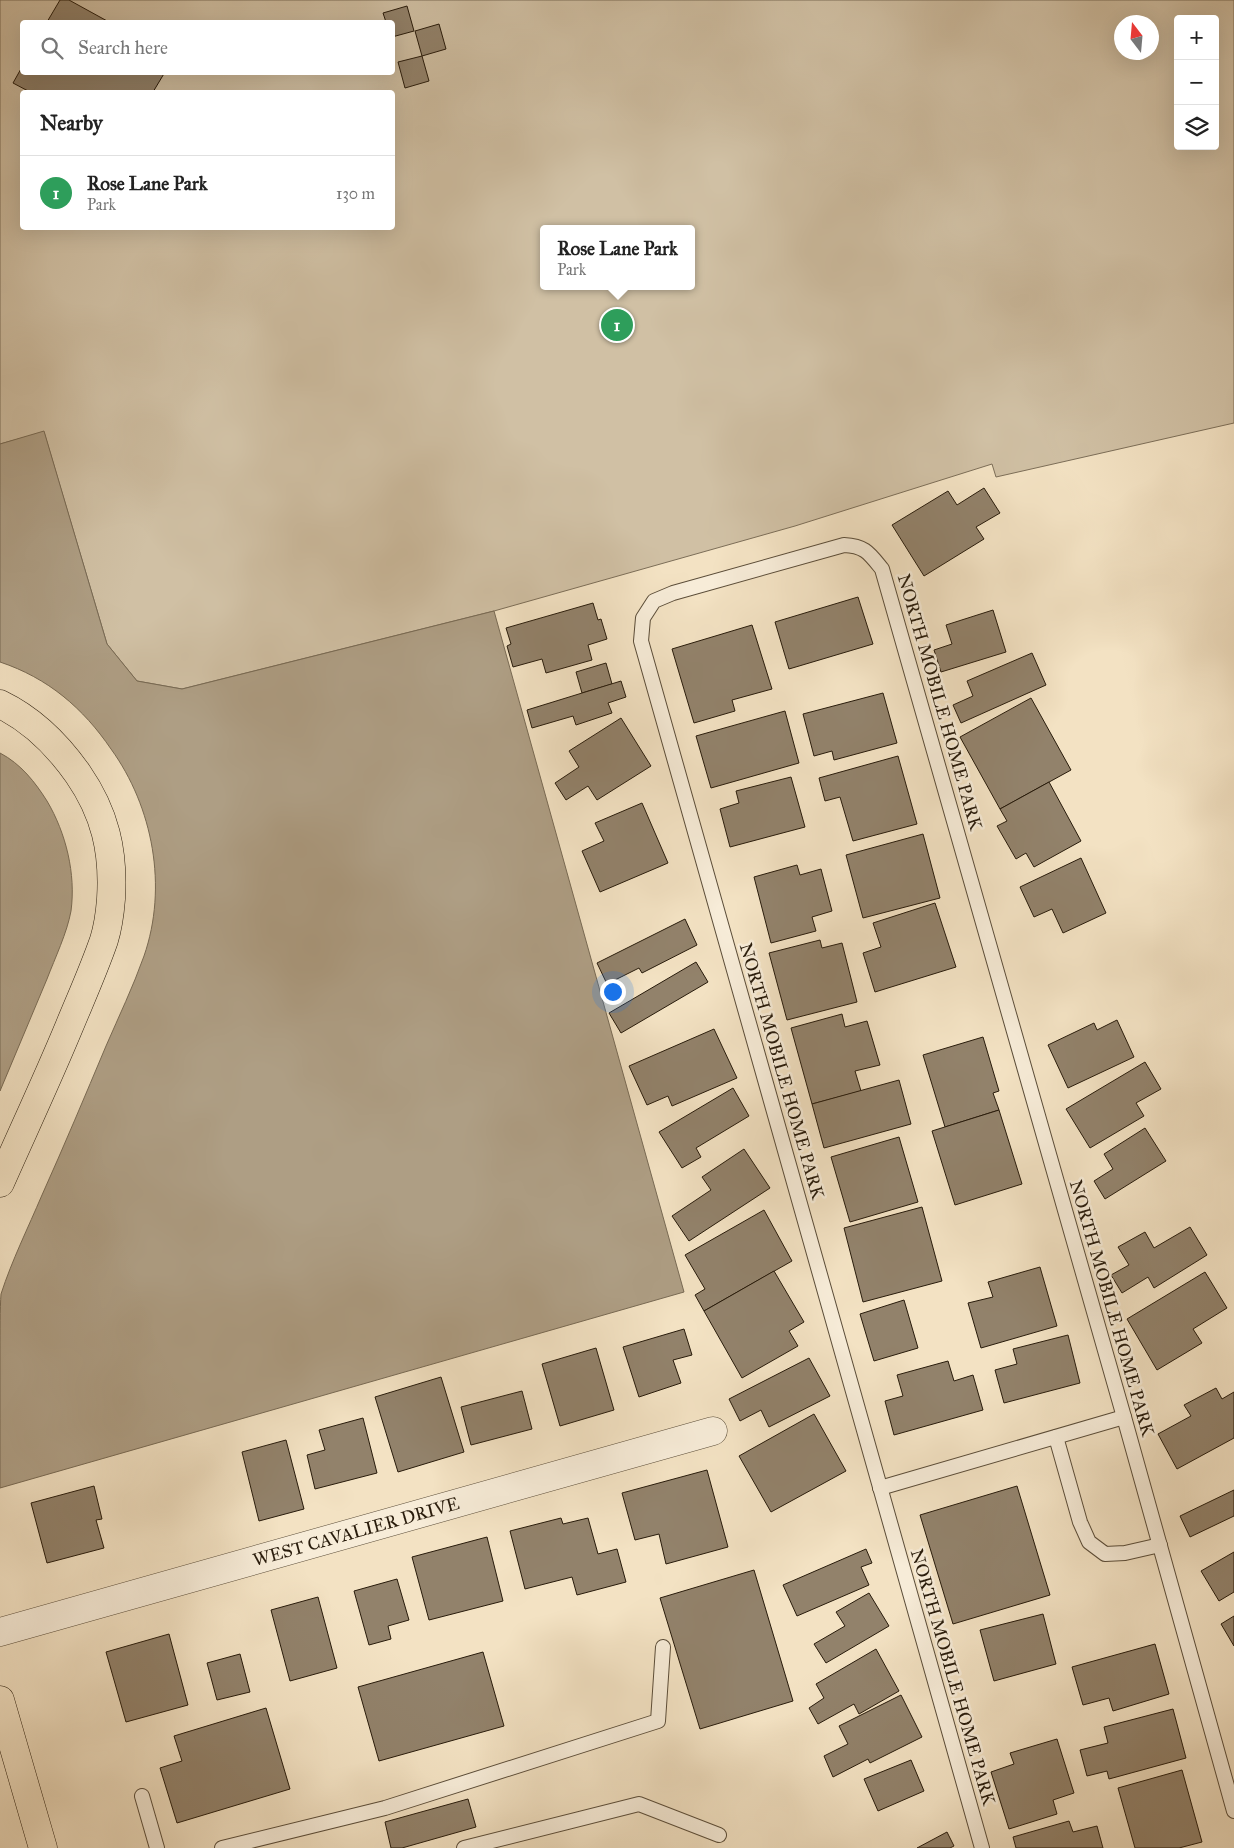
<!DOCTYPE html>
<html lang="en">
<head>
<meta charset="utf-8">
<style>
  :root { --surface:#fff; --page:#f2f2f2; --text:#222; --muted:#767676; --line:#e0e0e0; --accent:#0f766e }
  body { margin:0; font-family:"IM FELL Great Primer",serif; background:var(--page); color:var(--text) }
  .controls { position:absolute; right:15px; top:15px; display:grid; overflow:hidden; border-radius:5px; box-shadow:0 5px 20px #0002 }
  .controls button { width:45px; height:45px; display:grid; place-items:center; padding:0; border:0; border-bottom:1px solid var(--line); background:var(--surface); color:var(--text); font:25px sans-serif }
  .compass { position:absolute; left:1114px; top:15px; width:45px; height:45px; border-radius:50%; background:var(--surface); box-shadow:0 5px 20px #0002; rotate:344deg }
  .you { position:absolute; left:612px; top:991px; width:18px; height:18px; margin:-12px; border:4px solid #fff; border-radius:50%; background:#1a73e8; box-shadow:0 0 0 8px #1a73e833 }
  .badge { display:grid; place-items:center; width:32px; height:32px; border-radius:50%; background:var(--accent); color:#fff; font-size:16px; font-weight:700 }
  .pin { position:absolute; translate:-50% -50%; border:2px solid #fff; box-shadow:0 1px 5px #0006 }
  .popup { position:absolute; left:540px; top:225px; width:155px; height:65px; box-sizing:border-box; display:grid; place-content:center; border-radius:5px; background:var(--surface); filter:drop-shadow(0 1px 4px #0005); font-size:16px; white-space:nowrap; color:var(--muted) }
  .popup b { font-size:19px; color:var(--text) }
  .popup::after { content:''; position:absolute; left:50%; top:100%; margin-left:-10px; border:10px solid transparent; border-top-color:var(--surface) }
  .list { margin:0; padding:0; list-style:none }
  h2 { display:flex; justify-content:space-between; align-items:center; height:65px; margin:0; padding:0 20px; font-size:21px }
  h2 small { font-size:16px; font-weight:400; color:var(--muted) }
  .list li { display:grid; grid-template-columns:32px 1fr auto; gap:15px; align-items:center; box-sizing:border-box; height:75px; padding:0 20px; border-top:1px solid var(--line) }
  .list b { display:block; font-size:19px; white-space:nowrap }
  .list p { margin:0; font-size:16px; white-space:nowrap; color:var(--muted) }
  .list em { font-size:16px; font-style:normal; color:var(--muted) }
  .icon { flex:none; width:28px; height:28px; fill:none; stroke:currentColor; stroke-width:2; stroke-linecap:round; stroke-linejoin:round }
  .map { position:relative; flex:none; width:1234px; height:1848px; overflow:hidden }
  .search { position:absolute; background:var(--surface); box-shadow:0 5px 20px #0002; left:20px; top:20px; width:375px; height:55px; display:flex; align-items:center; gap:12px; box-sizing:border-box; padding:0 18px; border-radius:5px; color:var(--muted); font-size:19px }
  .panel { position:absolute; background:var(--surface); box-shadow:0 5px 20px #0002; left:20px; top:90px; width:375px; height:140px; border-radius:5px }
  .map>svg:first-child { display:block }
</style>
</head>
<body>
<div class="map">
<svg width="1234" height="1848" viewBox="0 0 1234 1848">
  <rect width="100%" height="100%" fill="#f3e2c3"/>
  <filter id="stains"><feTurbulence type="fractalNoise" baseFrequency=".004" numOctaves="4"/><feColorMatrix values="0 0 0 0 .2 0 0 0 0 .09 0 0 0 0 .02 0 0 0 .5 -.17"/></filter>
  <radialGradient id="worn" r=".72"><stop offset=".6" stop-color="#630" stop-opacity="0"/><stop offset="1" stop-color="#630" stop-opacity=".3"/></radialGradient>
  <path fill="#d0c0a4" stroke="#7c6e58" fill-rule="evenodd" d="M0 0H1234V423L996 477 992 464 795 526 494 611 182 689 137 681 107 644 44 432 0 444ZM1178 19H1215V146H1178ZM22 22H392V72H22ZM1122 22H1152V52H1122ZM22 92H392V228H22ZM543 229H691V286H543Z"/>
  <g fill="#ae9e84" stroke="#786a54">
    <path d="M44 431 107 644 137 681 182 689 494 611 684 1292 0 1488C0 1442 0 1395 0 1349 0 1333 0 1308 1 1294 12 1260 28 1228 42 1195 64 1146 85 1096 106 1046 119 1016 133 987 144 956 168 887 153 807 111 749 83 708 48 678 0 662V444Z"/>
    <path d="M0 753C21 764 35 782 47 801 66 833 76 874 71 911 67 933 55 958 47 979 31 1016 16 1054 0 1091Z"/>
  </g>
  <g fill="#92826b" stroke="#281b0b">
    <path d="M60 0H69L109 22H47Z"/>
    <path d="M407 6 414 31 392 37V22H386L383 13Z"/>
    <path d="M439 24 446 49 422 56 415 31Z"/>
    <path d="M422 56 429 81 405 88 398 62Z"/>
    <path d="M22 67V72H165L153 92H30L13 83Z"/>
    <path d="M984 488 1000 513 976 527 984 539 924 576 892 525 948 491 957 505Z"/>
    <path d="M858 597 873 644 789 669 775 622Z"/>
    <path d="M593 603 598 620 601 619 607 639 588 645 592 660 546 673 542 659 513 667 507 646 511 644 506 628Z"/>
    <path d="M993 610 1006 652 941 672 934 650 952 644 946 625Z"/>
    <path d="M752 625 772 689 732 700 735 711 694 723 672 649Z"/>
    <path d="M1032 653 1046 685 961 723 953 705 973 696 967 681Z"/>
    <path d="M606 663 612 684 582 693 576 672Z"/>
    <path d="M621 681 626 697 608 703 612 713 576 725 573 716 532 728 527 710Z"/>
    <path d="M883 693 897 743 834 760 832 751 814 756 803 714Z"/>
    <path d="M1031 698 1071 770 1000 809 960 737Z"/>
    <path d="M785 711 799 763 711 788 696 736Z"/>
    <path d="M621 718 651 766 597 800 588 786 566 800 555 783 579 767 569 751Z"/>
    <path d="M898 756 917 824 853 841 840 797 825 801 819 778Z"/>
    <path d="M791 777 805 827 730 847 720 809 739 803 736 791Z"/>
    <path d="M1049 782 1081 841 1034 867 1026 853 1016 859 997 826 1007 821 1000 809Z"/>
    <path d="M642 803 668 863 600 892 582 851 604 841 595 823Z"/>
    <path d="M923 834 940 898 863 918 846 855Z"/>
    <path d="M1081 858 1106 913 1063 933 1052 909 1034 917 1020 887Z"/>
    <path d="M797 865 800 875 821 869 832 911 812 917 816 931 771 943 754 877Z"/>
    <path d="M935 903 956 967 875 992 863 953 881 947 873 923Z"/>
    <path d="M685 919 697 945 642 973 639 968 607 984 597 963Z"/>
    <path d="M820 940 822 948 842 943 857 1002 787 1020 769 953Z"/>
    <path d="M696 962 708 982 621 1033 609 1013Z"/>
    <path d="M842 1014 845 1027 867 1021 880 1065 855 1071 861 1091 812 1104 791 1028Z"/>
    <path d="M1117 1020 1134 1057 1068 1088 1048 1045 1094 1023 1097 1030Z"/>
    <path d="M714 1029 737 1078 672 1106 668 1096 647 1105 629 1066Z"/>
    <path d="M983 1037 999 1091 993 1093 999 1110 945 1127 923 1055Z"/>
    <path d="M1145 1062 1161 1089 1136 1103 1144 1116 1090 1148 1066 1109Z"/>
    <path d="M899 1080 911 1124 824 1148 812 1104Z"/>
    <path d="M733 1088 749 1116 696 1148 701 1157 682 1168 659 1132Z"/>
    <path d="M999 1110 1022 1184 955 1205 932 1131Z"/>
    <path d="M1145 1128 1166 1161 1105 1199 1094 1181 1113 1169 1104 1154Z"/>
    <path d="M899 1137 918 1202 850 1222 831 1157Z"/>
    <path d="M744 1149 770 1188 689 1241 672 1216 711 1190 702 1177Z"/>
    <path d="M922 1207 942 1281 863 1302 844 1228Z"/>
    <path d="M764 1210 792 1261 704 1311 695 1295 705 1289 685 1255Z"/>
    <path d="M1190 1227 1207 1255 1154 1288 1148 1277 1122 1293 1111 1275 1129 1265 1118 1247 1145 1232 1154 1248Z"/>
    <path d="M1040 1267 1057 1326 981 1348 968 1303 993 1297 988 1282Z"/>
    <path d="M774 1271 804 1322 789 1331 798 1346 742 1378 704 1311Z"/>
    <path d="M1205 1272 1227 1308 1193 1329 1202 1343 1157 1370 1127 1319Z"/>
    <path d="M904 1300 918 1348 874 1361 860 1314Z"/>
    <path d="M684 1329 692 1355 673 1360 681 1383 639 1397 623 1347Z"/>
    <path d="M1068 1335 1080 1383 1004 1403 995 1370 1017 1364 1013 1349Z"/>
    <path d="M596 1348 614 1410 560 1426 542 1364Z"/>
    <path d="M809 1358 830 1396 769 1427 761 1410 740 1421 729 1399Z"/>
    <path d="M948 1361 954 1381 973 1375 983 1410 894 1435 885 1401 903 1396 897 1375Z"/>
    <path d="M441 1377 464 1452 398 1472 375 1397Z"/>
    <path d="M1216 1388 1222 1399 1234 1392V1438L1177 1469 1158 1434 1191 1416 1184 1405Z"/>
    <path d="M522 1391 532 1429 471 1445 461 1407Z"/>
    <path d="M814 1414 846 1471 771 1512 739 1456Z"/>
    <path d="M363 1418 377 1473 315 1489 307 1455 325 1450 319 1430Z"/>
    <path d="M286 1440 304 1509 259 1521 242 1452Z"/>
    <path d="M707 1470 728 1547 666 1564 659 1534 635 1540 622 1493Z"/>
    <path d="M94 1486 102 1519 96 1520 104 1548 47 1563 31 1503Z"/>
    <path d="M1017 1486 1050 1595 953 1624 920 1515Z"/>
    <path d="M1234 1490V1516L1190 1537 1180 1516Z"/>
    <path d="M561 1518 563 1524 588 1518 598 1554 617 1549 626 1582 577 1595 572 1577 525 1589 510 1531Z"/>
    <path d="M487 1537 503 1601 429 1620 412 1557Z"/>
    <path d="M866 1549 872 1563 861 1567 869 1585 797 1616 783 1585Z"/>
    <path d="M1234 1552V1592L1219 1601 1201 1571Z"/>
    <path d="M754 1570 793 1701 700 1729 660 1598Z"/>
    <path d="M397 1579 409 1620 388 1626 391 1639 369 1645 354 1591Z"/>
    <path d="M869 1593 889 1626 826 1663 814 1644 845 1626 836 1612Z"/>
    <path d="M318 1597 337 1668 290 1681 271 1610Z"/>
    <path d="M1043 1614 1056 1664 994 1681 980 1630Z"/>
    <path d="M1234 1616V1646L1221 1624Z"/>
    <path d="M169 1634 188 1705 126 1722 106 1652Z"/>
    <path d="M1155 1644 1169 1694 1113 1711 1109 1698 1083 1705 1072 1667Z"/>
    <path d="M876 1649 899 1691 859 1714 854 1704 818 1724 809 1708 824 1698 816 1684Z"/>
    <path d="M483 1652 504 1726 379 1761 358 1687Z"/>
    <path d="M240 1654 250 1692 217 1700 207 1663Z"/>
    <path d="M901 1695 922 1737 870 1763 868 1759 833 1777 824 1756 848 1744 839 1726Z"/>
    <path d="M266 1708 290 1789 177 1823 160 1768 182 1761 174 1736Z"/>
    <path d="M1173 1709 1186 1758 1109 1779 1107 1771 1087 1776 1080 1750 1108 1743 1104 1727Z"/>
    <path d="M1057 1739 1074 1793 1053 1800 1057 1814 1009 1829 991 1772 1014 1764 1010 1753Z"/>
    <path d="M911 1760 924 1791 878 1811 864 1779Z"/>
    <path d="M1182 1770 1202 1842 1179 1848H1135L1118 1788Z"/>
    <path d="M468 1799 476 1827 402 1848H391L385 1822Z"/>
    <path d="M1069 1821 1073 1832 1097 1826 1103 1848H1016L1013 1837Z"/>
    <path d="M947 1832 954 1846 950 1848H917Z"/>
  </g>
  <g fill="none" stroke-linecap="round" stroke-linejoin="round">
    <g stroke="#5b4d39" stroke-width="16">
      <g id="service">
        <path d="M1056 1437 1080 1522 1089 1542 1105 1554 1125 1553 1160 1545"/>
        <path d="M880 1488 1124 1417"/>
        <path d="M142 1796 157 1848"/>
        <path d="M222 1848 385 1808 658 1721 663 1647"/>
        <path d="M464 1848 639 1804 719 1835"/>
        <path d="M982 1848 641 641 643 618 654 601 673 593 844 545C865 546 869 553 882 569L1124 1417 1234 1811"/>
      </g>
    </g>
    <g stroke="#5b4d39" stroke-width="29">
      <g id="minor">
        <path id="s1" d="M0 1632 713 1431"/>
      </g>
    </g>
    <g stroke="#281b0b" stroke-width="29">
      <g id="primary">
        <path d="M0 704C33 720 57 744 78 774 105 813 114 851 111 899 110 912 108 927 104 940 94 969 81 998 69 1027 47 1080 23 1131 0 1183"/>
        <path d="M0 1700 43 1848"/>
      </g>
    </g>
    <use href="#service" stroke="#f7ecd8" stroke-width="14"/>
    <use href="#minor" stroke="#f7ecd8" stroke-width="28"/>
    <use href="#primary" stroke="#f3e2c3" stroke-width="28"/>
  </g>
  <g text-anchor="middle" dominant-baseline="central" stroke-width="5" stroke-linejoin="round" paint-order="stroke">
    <g font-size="18" fill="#281b0b" stroke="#f7ecd8">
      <text transform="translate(940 702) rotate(74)">NORTH MOBILE HOME PARK</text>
      <text transform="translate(782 1071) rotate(74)">NORTH MOBILE HOME PARK</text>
      <text transform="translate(1112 1308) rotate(74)">NORTH MOBILE HOME PARK</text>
      <text stroke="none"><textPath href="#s1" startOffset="370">WEST CAVALIER DRIVE</textPath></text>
      <text transform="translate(953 1677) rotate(74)">NORTH MOBILE HOME PARK</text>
    </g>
  </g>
  <rect width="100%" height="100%" filter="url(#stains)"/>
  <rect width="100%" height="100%" fill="url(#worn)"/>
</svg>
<div class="controls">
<button>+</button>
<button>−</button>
<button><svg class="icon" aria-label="layers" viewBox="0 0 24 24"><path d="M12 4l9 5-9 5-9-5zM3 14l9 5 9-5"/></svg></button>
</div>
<svg class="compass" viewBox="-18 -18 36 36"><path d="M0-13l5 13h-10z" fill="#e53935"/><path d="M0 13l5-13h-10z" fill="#767676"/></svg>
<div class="you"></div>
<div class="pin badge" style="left:617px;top:325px;background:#2e9e5b">1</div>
<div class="popup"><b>Rose Lane Park</b>Park</div>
<div class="search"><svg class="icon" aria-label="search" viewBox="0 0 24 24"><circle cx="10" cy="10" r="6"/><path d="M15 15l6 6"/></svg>Search here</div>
<section class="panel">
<h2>Nearby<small></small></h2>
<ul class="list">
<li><span class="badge" style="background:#2e9e5b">1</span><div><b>Rose Lane Park</b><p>Park</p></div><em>130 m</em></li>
</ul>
</section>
</div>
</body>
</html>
